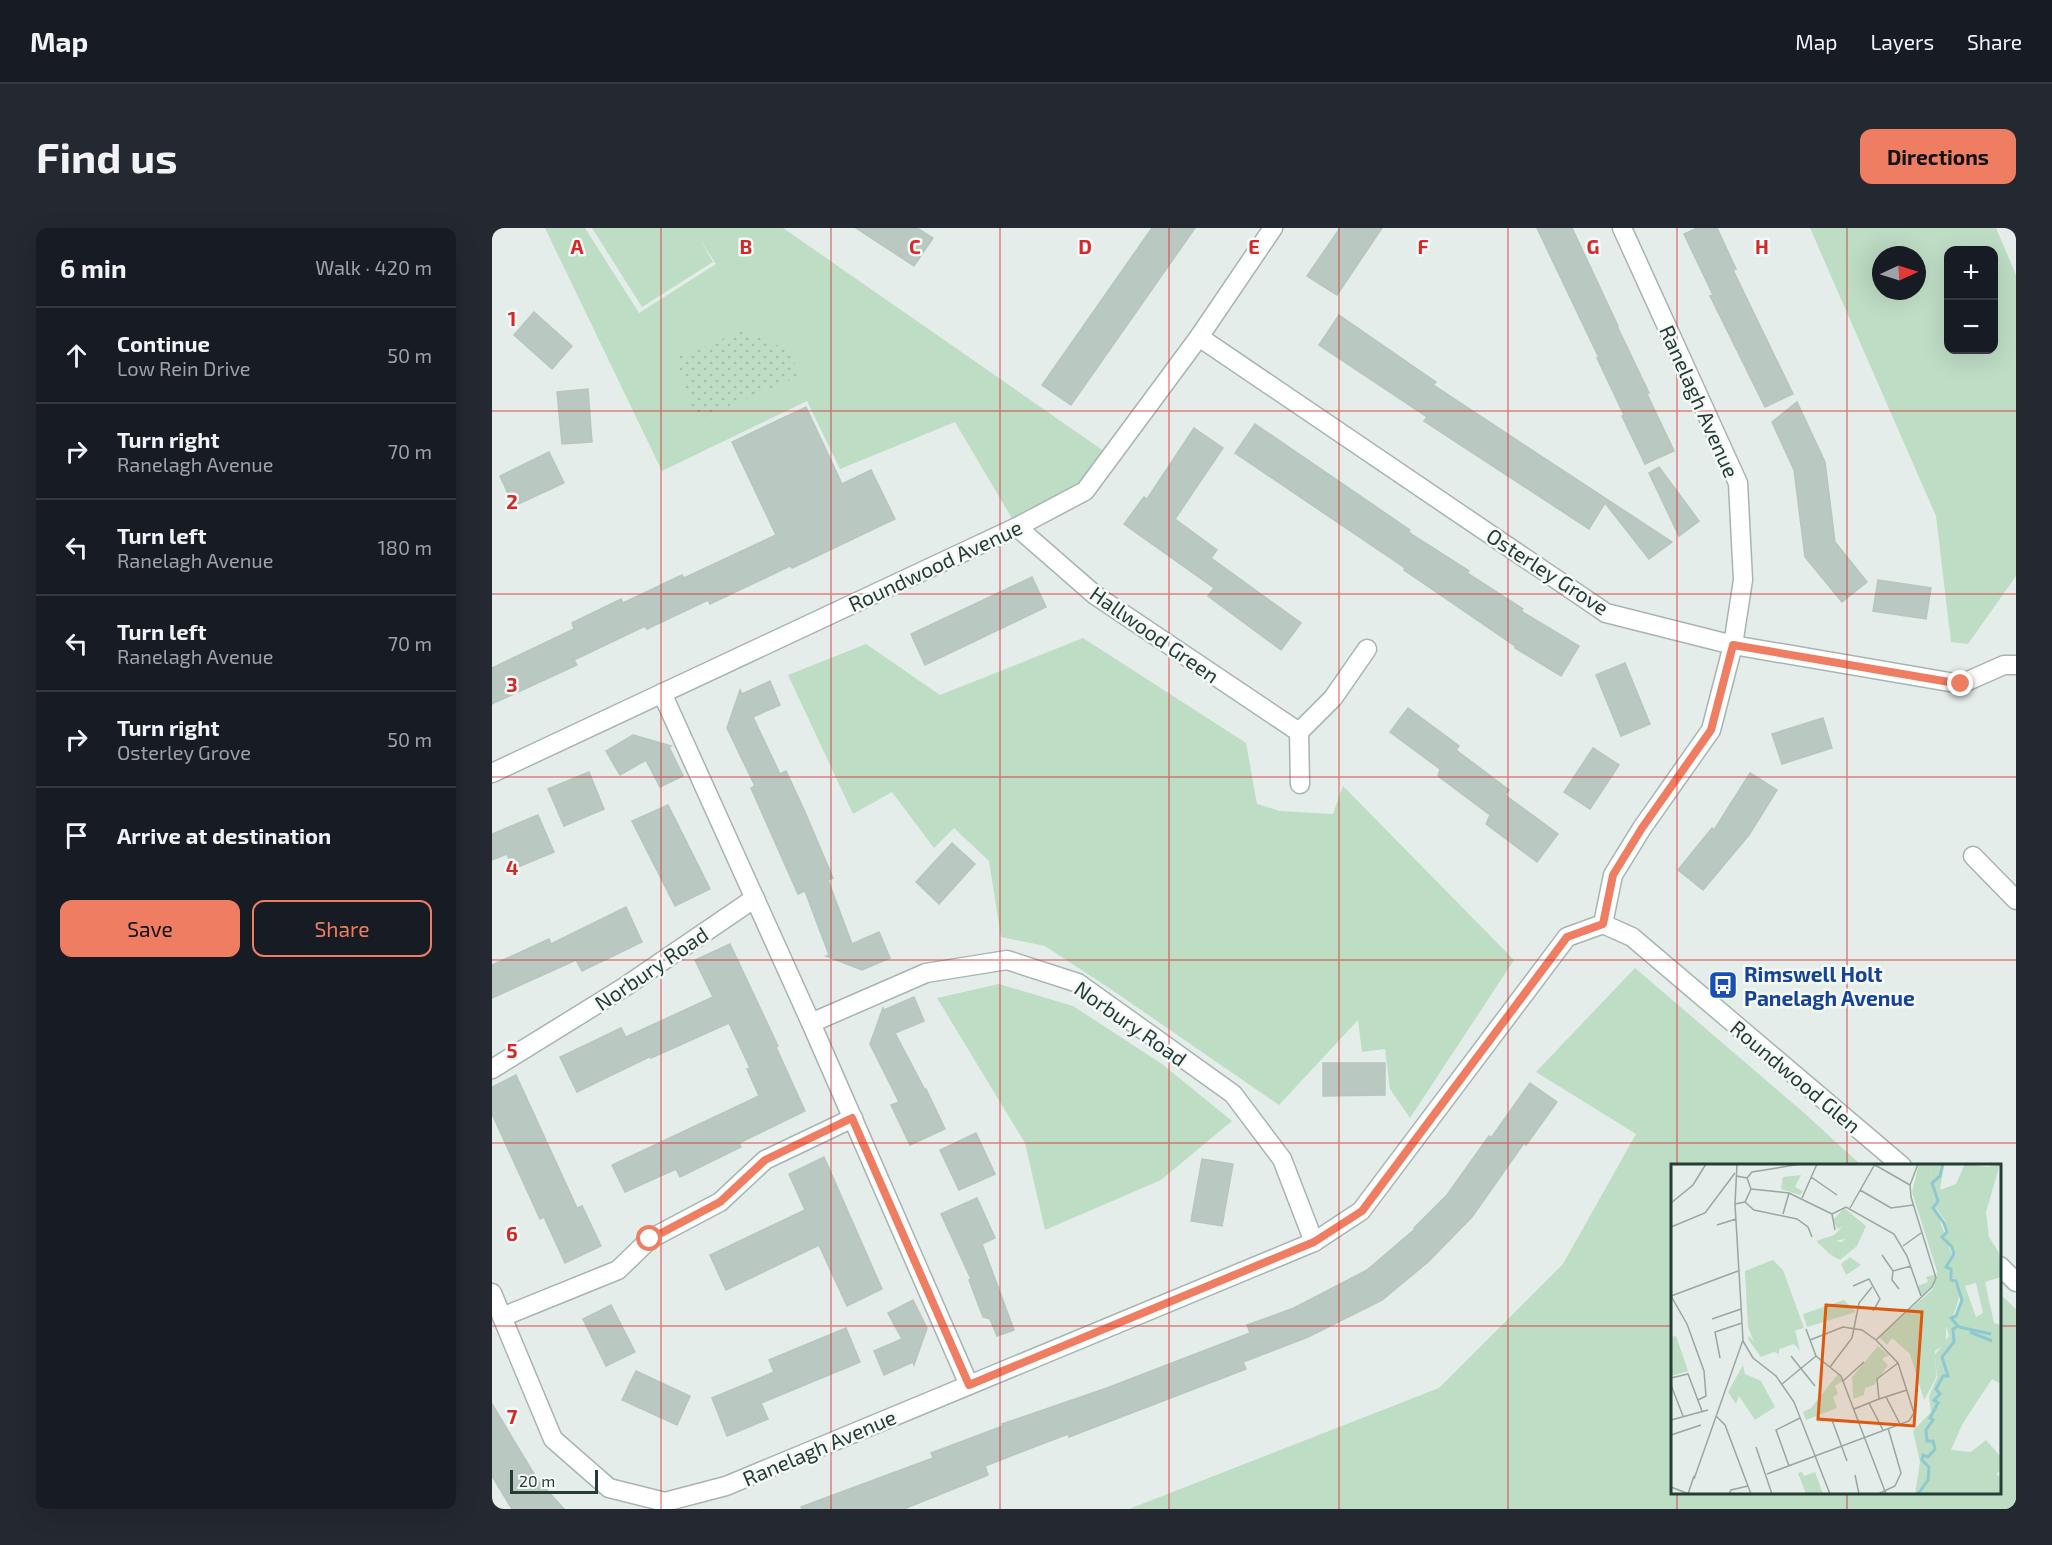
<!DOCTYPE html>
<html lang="en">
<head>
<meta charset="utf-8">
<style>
  :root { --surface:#171b24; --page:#242831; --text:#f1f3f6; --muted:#9ea1a6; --line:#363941; --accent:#ee7d61 }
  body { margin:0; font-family:"Exo 2",sans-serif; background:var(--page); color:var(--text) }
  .controls { position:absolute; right:18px; top:18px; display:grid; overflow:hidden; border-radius:12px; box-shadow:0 6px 24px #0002 }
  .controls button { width:54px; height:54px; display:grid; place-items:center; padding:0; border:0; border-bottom:2px solid var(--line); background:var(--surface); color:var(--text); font:30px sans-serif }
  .compass { position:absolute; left:1380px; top:18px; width:54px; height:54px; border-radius:50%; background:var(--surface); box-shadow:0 6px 24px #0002; rotate:86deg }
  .scale { position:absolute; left:18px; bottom:15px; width:88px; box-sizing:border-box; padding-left:6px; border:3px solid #243e36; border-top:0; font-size:16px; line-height:21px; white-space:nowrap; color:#243e36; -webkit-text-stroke:4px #f5f9f7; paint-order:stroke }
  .stop { position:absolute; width:18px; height:18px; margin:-14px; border:4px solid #ee7d61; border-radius:50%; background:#fff }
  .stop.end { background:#ee7d61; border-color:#fff; box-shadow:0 2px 6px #0008 }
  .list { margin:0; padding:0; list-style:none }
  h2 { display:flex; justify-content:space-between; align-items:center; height:78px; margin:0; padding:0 24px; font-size:26px }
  h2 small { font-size:20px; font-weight:400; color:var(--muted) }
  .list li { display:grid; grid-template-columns:39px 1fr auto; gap:18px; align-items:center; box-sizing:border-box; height:96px; padding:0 24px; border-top:2px solid var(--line) }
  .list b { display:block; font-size:22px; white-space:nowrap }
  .list p { margin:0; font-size:20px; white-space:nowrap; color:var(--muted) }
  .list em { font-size:20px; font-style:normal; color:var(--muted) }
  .actions { display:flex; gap:12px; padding:18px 24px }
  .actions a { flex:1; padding:14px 0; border:2px solid var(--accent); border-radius:12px; text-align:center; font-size:21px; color:var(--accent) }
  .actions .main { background:var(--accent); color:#111 }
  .icon { flex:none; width:33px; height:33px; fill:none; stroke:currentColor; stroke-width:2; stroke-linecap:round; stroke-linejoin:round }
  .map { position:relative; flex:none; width:1524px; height:1281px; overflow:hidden; border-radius:12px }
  header { display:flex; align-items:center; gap:36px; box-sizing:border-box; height:84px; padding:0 30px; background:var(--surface); border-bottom:2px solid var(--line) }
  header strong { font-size:28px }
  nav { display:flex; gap:33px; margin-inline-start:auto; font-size:21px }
  .intro { display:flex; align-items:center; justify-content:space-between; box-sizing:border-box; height:144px; padding:0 36px }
  h1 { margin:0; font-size:42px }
  .button { padding:15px 27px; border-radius:12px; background:var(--accent); color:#111; font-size:21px; font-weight:700 }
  main { display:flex; gap:36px; padding:0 36px }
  aside { flex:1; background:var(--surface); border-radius:12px; box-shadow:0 6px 24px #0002 }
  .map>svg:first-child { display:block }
</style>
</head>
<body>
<header>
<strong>Map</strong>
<nav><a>Map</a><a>Layers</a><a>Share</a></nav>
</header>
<div class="intro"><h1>Find us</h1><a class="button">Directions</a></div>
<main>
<aside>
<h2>6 min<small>Walk · 420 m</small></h2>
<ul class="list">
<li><svg class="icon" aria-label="ahead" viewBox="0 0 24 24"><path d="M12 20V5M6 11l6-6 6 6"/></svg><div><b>Continue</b><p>Low Rein Drive</p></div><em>50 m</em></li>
<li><svg class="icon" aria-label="right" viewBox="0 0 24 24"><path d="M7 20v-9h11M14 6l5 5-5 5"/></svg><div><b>Turn right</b><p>Ranelagh Avenue</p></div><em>70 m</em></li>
<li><svg class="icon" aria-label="left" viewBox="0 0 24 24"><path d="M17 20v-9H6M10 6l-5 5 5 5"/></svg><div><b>Turn left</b><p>Ranelagh Avenue</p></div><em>180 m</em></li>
<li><svg class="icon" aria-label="left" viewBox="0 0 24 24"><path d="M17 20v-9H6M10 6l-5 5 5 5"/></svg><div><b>Turn left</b><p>Ranelagh Avenue</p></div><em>70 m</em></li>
<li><svg class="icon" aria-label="right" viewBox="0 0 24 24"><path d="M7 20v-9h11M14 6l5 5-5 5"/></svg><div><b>Turn right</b><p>Osterley Grove</p></div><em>50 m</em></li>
<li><svg class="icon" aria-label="arrive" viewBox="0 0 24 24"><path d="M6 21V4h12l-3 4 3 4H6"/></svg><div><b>Arrive at destination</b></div></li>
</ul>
<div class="actions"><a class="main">Save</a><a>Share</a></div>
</aside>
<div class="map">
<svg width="1524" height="1281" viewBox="0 0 1524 1281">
  <defs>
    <pattern id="park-dots" width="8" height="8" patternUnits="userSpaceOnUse" patternTransform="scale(1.5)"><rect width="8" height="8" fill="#beddc5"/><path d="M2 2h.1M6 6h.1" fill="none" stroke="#a3bfaa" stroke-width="1.8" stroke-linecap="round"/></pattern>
  </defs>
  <rect width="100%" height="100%" fill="#e4ede9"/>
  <g fill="#beddc5" fill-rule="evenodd">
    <path d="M53 0H93L147 85 224 36 208 12 221 34 150 79 100 0H291L619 228 593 263 525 299 463 194 348 241 315 173 170 243Z"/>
    <path d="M1318 0H1504L1524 47V348L1476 416 1459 414 1444 288ZM1456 22H1502V122H1456ZM1389 27H1425V63H1389Z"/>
    <path d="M591 410 754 515 765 576 788 583 841 586 851 558 1022 732 918 890 898 861 893 821 870 824 866 792 787 877 620 762 553 718 509 709 497 633 462 600 442 620 400 564 361 586 296 447 374 416 448 467Z"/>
    <path d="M1143 740 1310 883 1369 937 1180 938V1264H1508V1066L1524 1081V1281H637L947 1160 1071 1036 1144 906 1044 844Z"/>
    <path d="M507 756 581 778 670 836 740 893 669 952 553 1002 533 915 445 770Z"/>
  </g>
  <path fill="url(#park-dots)" d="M251 103 297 122 308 148 204 192 183 130Z"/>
  <g fill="#b9c8c1" stroke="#b6c7bf" stroke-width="1.5">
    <path d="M364 0H425L441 10 422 38Z"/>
    <path d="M660 0H703L579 177 550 157Z"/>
    <path d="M848 0H890L845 67 815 48Z"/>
    <path d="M1045 0H1080L1126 98H1125L1157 165 1155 166 1182 223 1153 236 1130 188 1132 187 1105 130H1107Z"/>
    <path d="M1205 0H1225L1244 41 1241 42 1301 166 1273 179 1218 68 1221 67 1192 6Z"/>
    <path d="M42 84 80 118 60 141 22 107Z"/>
    <path d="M847 87 944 154 941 157 1180 314 1157 331 1113 275 1097 301 932 193 935 189 827 117Z"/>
    <path d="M96 161 100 214 70 216 65 164Z"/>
    <path d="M1305 174 1333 234 1343 314 1375 354 1350 374 1313 329 1302 242 1280 194Z"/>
    <path d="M314 179 350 256 379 242 403 291 300 340 298 338 218 376 216 372 155 401 153 398 82 432 85 437 0 476V440L82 401 80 395 129 371 131 375 190 347 192 350 284 307 240 214Z"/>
    <path d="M763 196 918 302 916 304 977 343 975 345 1031 381 1029 383 1087 418 1069 448 1023 420V418L912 342 913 340 743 225Z"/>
    <path d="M702 200 731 220 683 291 725 322 719 330 809 395 789 422 716 368 722 360 632 296 652 269 655 271Z"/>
    <path d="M57 224 72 255 22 278 8 248Z"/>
    <path d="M1167 239 1207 293 1187 308 1157 245Z"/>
    <path d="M540 349 554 379 433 437 419 406Z"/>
    <path d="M1386 352 1439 360 1434 391 1381 383Z"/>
    <path d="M1133 435 1158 496 1129 508 1104 447Z"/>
    <path d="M278 453 288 477 261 489 288 546 294 543 313 584 341 650 336 652 360 716 387 704 398 730 370 742 334 728 337 727 313 663 306 666 259 560 263 558 235 500 248 462 250 466Z"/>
    <path d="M916 480 967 518 964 522 1017 562 1013 567 1066 606 1045 634 994 596 998 587 946 548 948 541 898 504Z"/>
    <path d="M1331 490 1340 520 1290 536 1280 506Z"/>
    <path d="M141 507 179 518 177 519 191 548 168 559 154 532 128 547 114 523Z"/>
    <path d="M1101 520 1127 537 1098 581 1072 564Z"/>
    <path d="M97 544 112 581 72 598 56 561Z"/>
    <path d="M1258 545 1285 562 1257 607 1211 662 1186 642 1220 600 1222 602Z"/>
    <path d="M176 577 218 661 183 678 140 593Z"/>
    <path d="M46 587 62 624 21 641 15 626 0 632V606Z"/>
    <path d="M460 615 483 636 447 676 424 654Z"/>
    <path d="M134 679 150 714 90 743 84 732 0 770V737L57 711 59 716Z"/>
    <path d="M238 716 286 818 284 819 313 883 247 915 249 919 188 949 184 941 133 964 120 937 267 868 255 841 258 840 237 795 159 830V828L85 864 68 829 129 800 134 809 221 769 203 732Z"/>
    <path d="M422 769 432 793 403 805 433 862 434 861 453 901 418 917 399 877 407 874 378 816 391 780 392 782Z"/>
    <path d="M831 835H893V867L831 868Z"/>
    <path d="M24 847 85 980 90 978 109 1018 73 1035 52 989 48 991 0 886V859Z"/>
    <path d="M1038 855 1065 874 1034 917 1032 915 980 989 936 1034 890 1072 816 1109 751 1134 754 1141 577 1209 576 1206 493 1238 496 1247 412 1281H310L309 1279 441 1230 439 1225 511 1198 510 1196 615 1160 758 1105 755 1097 802 1080 875 1042 923 1001 922 1000 955 967 997 908 999 910Z"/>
    <path d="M484 905 503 946 467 962 448 922Z"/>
    <path d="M332 929 390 1061 355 1078 327 1017 234 1062 218 1027 313 982 297 946Z"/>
    <path d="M710 931 741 936 730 998 699 993Z"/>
    <path d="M485 970 503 1010 490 1016 522 1102 505 1108 498 1091 491 1089 477 1052 479 1051 449 986Z"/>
    <path d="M421 1072 435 1100 422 1137 421 1134 392 1147 382 1123 410 1111 396 1085Z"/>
    <path d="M119 1077 143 1124 114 1138 91 1091Z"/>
    <path d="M354 1100 368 1134 269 1175 276 1191 235 1208 220 1170 282 1144 277 1132Z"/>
    <path d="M144 1143 198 1168 185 1197 130 1172Z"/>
    <path d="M0 1176 45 1251 72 1281H20L0 1248Z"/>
  </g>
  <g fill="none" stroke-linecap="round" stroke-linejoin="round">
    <g stroke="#a7b5b0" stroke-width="21">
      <g id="minor">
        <path d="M707 109 1114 385 1241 417 1469 456 1512 437H1524"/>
        <path d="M525 299 603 367 807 504 808 556"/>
        <path d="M170 465 319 795 434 745 515 732 586 755 741 866 790 931 822 1014"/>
        <path d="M807 504 841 470 875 421"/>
        <path d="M0 545 525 299 593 263 707 109 781 0"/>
        <path d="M1481 628 1524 672"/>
        <path d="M1111 696 1140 709 1410 938"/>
        <path d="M319 795 477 1157"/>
        <path d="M0 841 131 760 263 670"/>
        <path d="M1508 1038 1524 1054"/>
        <path d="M0 1065 61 1211 117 1260 173 1274 234 1258 822 1014 869 983 1075 709 1111 696 1121 647 1150 600 1219 502 1241 417 1251 352 1246 255 1130 0"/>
        <path d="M10 1089 126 1042 158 1011 228 974 273 932 361 890"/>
      </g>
    </g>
    <use href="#minor" stroke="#fff" stroke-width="18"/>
  </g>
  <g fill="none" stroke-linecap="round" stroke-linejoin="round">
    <path stroke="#ee7d61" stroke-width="8" d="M158 1011 228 974 273 932 360 890 477 1157 822 1014 870 983 1075 709 1111 696 1121 647 1150 600 1219 502 1241 417 1469 456"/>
  </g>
  <path fill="none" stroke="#d62828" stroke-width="1.5" stroke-opacity="0.55" d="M169 0V1281M339 0V1281M508 0V1281M677 0V1281M847 0V1281M1016 0V1281M1185 0V938M1355 0V938M0 183H1524M0 366H1524M0 549H1524M0 732H1524M0 915H1524M0 1098H1180M1508 1098H1524M1185 1264V1281M1355 1264V1281"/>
  <defs>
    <g id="bus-square" transform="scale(1.5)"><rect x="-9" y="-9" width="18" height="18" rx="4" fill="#1a4fb4" stroke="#f5f9f7"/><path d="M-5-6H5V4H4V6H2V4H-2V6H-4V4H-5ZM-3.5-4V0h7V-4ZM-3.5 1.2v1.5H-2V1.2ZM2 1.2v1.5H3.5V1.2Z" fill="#fff"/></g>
  </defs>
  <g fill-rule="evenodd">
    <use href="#bus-square" x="1231" y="757"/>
  </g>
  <g text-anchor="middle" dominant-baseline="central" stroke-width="5" stroke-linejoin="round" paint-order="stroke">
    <g font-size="21" fill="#243e36" stroke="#f5f9f7">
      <text transform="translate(1208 173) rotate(66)">Ranelagh Avenue</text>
      <text transform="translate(443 337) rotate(-25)">Roundwood Avenue</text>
      <text transform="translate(1056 343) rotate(33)">Osterley Grove</text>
      <text transform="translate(663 406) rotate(35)">Hallwood Green</text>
      <text transform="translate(159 740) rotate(-34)">Norbury Road</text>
      <text transform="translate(639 795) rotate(35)">Norbury Road</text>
      <text transform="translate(1304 848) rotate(40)">Roundwood Glen</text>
      <text transform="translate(327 1219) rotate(-23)">Ranelagh Avenue</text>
    </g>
    <g font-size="21" font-weight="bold" fill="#164399" stroke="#f5f9f7" text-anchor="start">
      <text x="1252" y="745">Rimswell Holt<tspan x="1252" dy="24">Panelagh Avenue</tspan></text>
    </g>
  </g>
  <g transform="translate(1179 936)">
    <rect width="330" height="330" fill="#e4ede9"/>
    <path d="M248 0H259L264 43 281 90 276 102 289 131 283 150 275 156V179L264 187 265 214 253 236 239 190 221 174 216 181 208 173 261 126 264 120 250 132 247 122 257 118 255 113 265 110V117L266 107 241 28ZM130 11 124 23 132 27 129 31 110 25 112 13ZM173 44 195 62 186 82 169 96 160 91 164 77 171 78 181 68 172 62 167 65 162 56ZM179 93 190 101 175 111 170 100ZM102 96 112 106 133 164 83 178 77 163 74 107ZM173 136 185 148 136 163 132 150ZM207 182 218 191 211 195 217 201 203 221 194 224 193 231 182 235 181 213ZM72 201 74 210 90 217 104 243 84 256 68 232 65 240 57 228ZM167 210 172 217 164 222 167 230 162 233 166 244 135 256 132 248 140 244ZM131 308 133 312 144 308 152 330H135L127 309Z" fill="#beddc5"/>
    <path d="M259 0H273L269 26 285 20 294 0 316 3 329 0 315 48 318 73 328 89 330 113 314 118 323 159 330 161V220L321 215 292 259 280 286 300 288 315 276 330 293V306L325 310 330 314V330H244L249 298 242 267 260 248 258 232 266 214 264 191 278 172 270 145 286 153 292 136 286 118 281 113V105L276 103 285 90 272 72 277 69 274 56 264 43ZM305 119 312 149 305 153 294 122ZM172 62 182 68 179 74 164 77 160 91 145 77 163 71ZM124 166 129 187 123 180 108 185V190L103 188 90 193 77 175 78 172 83 178Z" fill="#beddc5" fill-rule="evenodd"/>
    <path d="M5 172 17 207 0 212V173Z" fill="#beddc5"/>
    <path fill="none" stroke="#8ec9d0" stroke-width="3" d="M288 163 320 170M299 168 321 177M247 330 257 316 258 303 251 296 252 291 257 293 264 285 262 277H256L255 266 262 256 259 254 267 239 263 236 269 230 265 225 272 212H277L271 193 283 178 282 165 287 162 280 154 285 152 291 136 285 117 280 116V105L275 103 283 90 281 83 271 73 276 68 273 59 262 44 267 37 261 19 269 12 272 0"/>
    <path fill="none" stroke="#97a7a1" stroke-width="1.5" d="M204 1 239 21M140 13 166 31M76 14 81 8 130 0M80 25 118 29 161 50M189 26 220 44 242 41M131 34 146 0M74 38 83 46 126 55 137 63 141 73M0 39 22 21 35 0M64 40 74 38 80 25 76 14 65 12M179 44 204 0M112 50 118 29M46 61 65 55M0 63 34 49 64 9M164 66 161 50 175 43 223 70 236 92 250 132M232 82 250 69M211 91 222 107 240 102M222 107 221 116 228 125M182 122 198 115 209 135 202 147M0 132 16 160 33 207 35 232 27 236M0 132 67 107M41 155 70 145M135 165 145 192 170 212 215 330M205 176 261 123 265 114 240 33 239 21 247 0M72 177 82 194 105 212 123 238 159 330M120 192 144 222M49 194 44 168 71 159M159 203 181 174 188 139 201 123M0 214 17 210 31 247M172 217 193 198M111 220 145 192M0 221 12 252M215 233 229 260M208 235 236 226M198 239 212 266M183 245 208 235 206 215 227 199M45 252 54 261 80 330M0 256 37 246M161 256 176 297M0 271 30 261M85 283 101 330M118 302 105 266 129 254M96 310 238 257 243 249 227 199 205 176 191 166 172 163 139 176M184 311 188 330M23 315 72 176 64 40 66 0M0 323 18 330M17 330 23 312M58 330 60 326 77 322M207 330 224 322 230 309 217 264"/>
    <path fill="#de580e" fill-opacity="0.15" stroke="#de580e" stroke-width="3" d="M155 141 251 148 243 262 147 255Z"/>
    <rect width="330" height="330" fill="none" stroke="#243e36" stroke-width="3"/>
  </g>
  <g font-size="20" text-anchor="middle" font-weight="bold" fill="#d62828" stroke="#f5f9f7" stroke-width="5" stroke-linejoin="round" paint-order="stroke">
    <text x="85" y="26">A</text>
    <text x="254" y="26">B</text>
    <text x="423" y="26">C</text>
    <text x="593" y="26">D</text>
    <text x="762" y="26">E</text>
    <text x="931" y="26">F</text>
    <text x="1101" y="26">G</text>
    <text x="1270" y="26">H</text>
    <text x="20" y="98">1</text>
    <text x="20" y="281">2</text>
    <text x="20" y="464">3</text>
    <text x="20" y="647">4</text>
    <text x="20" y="830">5</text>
    <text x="20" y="1013">6</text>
    <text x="20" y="1196">7</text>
  </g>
</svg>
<div class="controls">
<button>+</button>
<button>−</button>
</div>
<svg class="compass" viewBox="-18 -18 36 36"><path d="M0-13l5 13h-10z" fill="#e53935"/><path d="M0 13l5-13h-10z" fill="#9ea1a6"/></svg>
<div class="scale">20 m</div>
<div class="stop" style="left:158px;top:1011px"></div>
<div class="stop end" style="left:1469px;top:456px"></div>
</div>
</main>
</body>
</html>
